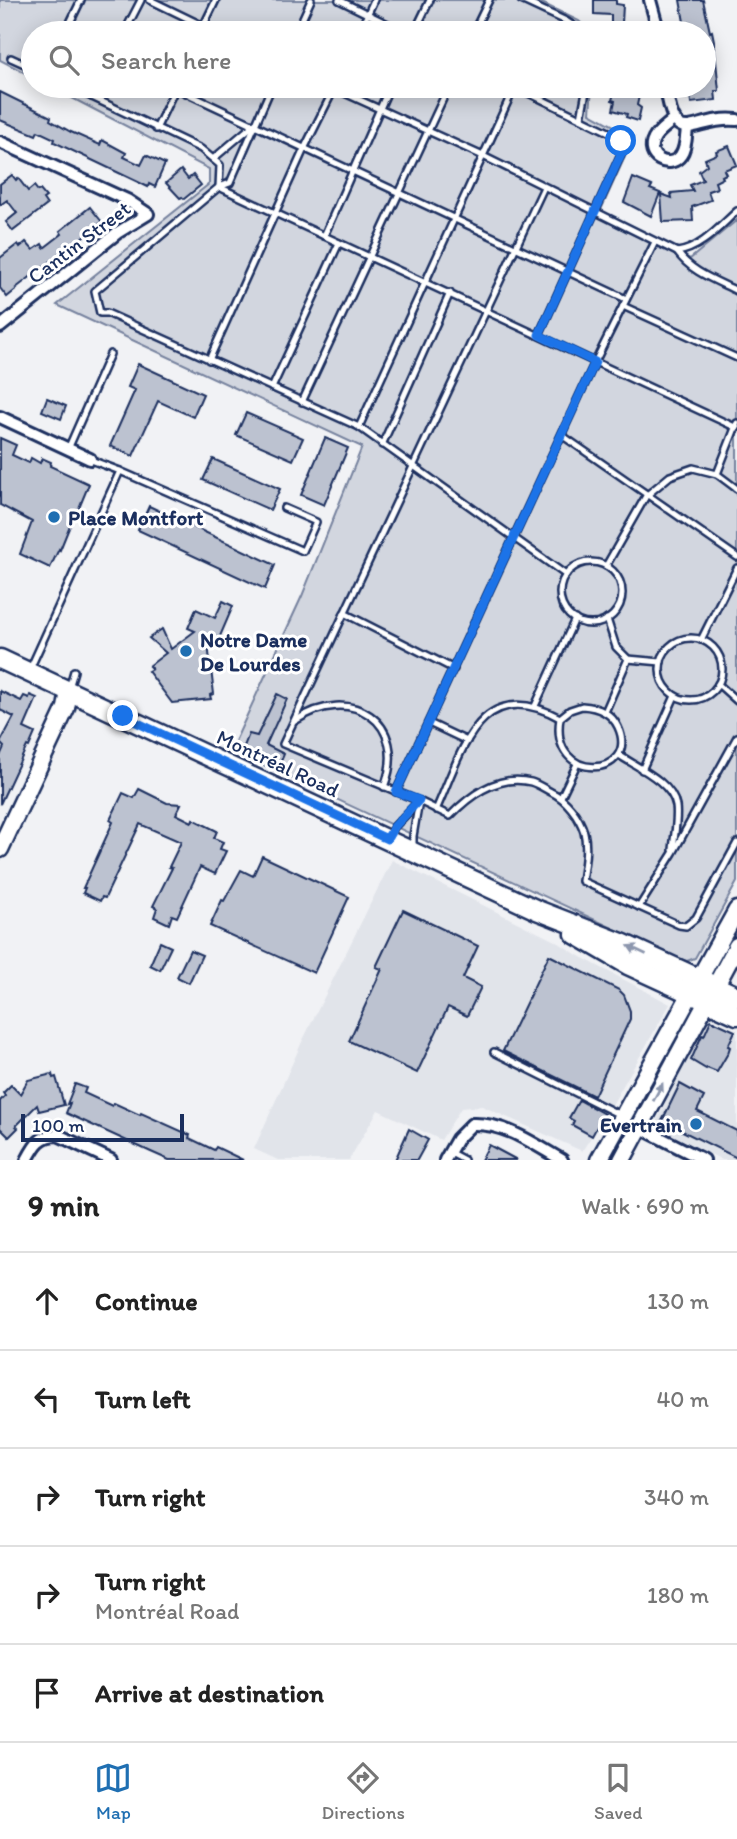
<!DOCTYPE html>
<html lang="en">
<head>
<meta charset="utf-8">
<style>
  :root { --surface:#fff; --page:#f2f2f2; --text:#222; --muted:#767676; --line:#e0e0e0; --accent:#1f6fb2 }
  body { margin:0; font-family:Itim,sans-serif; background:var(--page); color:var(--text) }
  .scale { position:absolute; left:21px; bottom:18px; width:163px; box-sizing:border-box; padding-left:7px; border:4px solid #1b2f5e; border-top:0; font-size:19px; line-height:24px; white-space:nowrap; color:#1b2f5e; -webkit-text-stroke:5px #fff; paint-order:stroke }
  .stop { position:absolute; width:21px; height:21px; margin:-16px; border:5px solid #1a73e8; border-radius:50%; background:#fff }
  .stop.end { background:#1a73e8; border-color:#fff; box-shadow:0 2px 7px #0008 }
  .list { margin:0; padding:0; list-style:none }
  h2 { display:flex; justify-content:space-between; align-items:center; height:91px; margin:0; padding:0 28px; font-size:30px }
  h2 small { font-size:23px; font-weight:400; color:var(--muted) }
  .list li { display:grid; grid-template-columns:46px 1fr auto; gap:21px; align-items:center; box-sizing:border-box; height:98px; padding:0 28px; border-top:2px solid var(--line) }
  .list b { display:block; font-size:26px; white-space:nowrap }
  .list p { margin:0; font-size:23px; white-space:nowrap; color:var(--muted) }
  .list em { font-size:23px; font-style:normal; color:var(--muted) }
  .icon { flex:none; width:38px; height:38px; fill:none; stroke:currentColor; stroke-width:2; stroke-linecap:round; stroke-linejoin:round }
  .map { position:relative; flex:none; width:737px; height:1160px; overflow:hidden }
  .search { position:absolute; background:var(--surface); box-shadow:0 4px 18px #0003; left:21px; right:21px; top:21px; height:77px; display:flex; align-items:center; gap:18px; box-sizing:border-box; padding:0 24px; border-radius:38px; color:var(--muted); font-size:26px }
  .sheet { height:581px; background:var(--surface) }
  nav { display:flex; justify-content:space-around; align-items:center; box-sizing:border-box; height:98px; border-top:2px solid var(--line); background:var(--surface); font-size:19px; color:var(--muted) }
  nav a { display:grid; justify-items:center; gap:4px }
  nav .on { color:var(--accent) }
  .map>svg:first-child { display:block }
</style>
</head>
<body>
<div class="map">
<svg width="737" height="1160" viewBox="0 0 737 1160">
  <rect width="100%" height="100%" fill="#f1f2f5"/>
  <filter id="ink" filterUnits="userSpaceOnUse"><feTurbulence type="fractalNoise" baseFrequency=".0143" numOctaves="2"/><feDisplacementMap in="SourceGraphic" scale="14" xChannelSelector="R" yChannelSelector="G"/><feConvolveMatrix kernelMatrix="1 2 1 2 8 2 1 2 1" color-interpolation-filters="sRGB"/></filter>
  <g filter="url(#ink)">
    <g fill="#e1e4ea">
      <path d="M392 860 559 943 579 956 670 1004 609 1110 582 1151 482 1106 461 1108 441 1140 378 1110 349 1160H278L254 1149 301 1044Z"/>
      <path d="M706 1017 737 1032V1160H722L655 1125Z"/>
    </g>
    <g fill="#d2d6df" stroke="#76829e" stroke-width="2">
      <path d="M0 0H536L579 21 591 33H33V77L0 60Z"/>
      <path d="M49 86H592L590 113 634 137 600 212 690 259 737 220V882L695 958 687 961 679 959 231 750 302 596 362 447 57 305 209 184V169Z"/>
    </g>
    <g fill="#bcc2d0" stroke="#1b2f5e" stroke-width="2">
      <path d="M594 0H616V4L623 5 622 23 633 24 632 33H611V15L594 14Z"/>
      <path d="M680 0H703L710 32 712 31 714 41 719 91H715L716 100 691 103 689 86H704V33H686Z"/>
      <path d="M616 86H637V95L639 96 637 105 641 108 638 121 626 117 627 114 613 110 615 101 612 100Z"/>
      <path d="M0 92 51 117 50 120 71 132 100 145 102 140 126 153 124 157 141 165 146 155 165 164 155 187 149 184 148 187 138 182 54 142 55 139 38 131 36 135 0 120Z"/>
      <path d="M729 146 737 165 724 170 726 174 722 176 723 178 715 182 717 188 708 191 711 200 692 207 693 221 663 222 661 194 672 198 671 193 693 191 690 185 703 180 699 171 707 165 705 159 717 154 716 151Z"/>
      <path d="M181 170 188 179 193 175 201 185 184 199 182 197 180 198 166 183Z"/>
      <path d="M12 175 16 180 18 178 28 191 34 186 38 191 40 190 46 197 43 199 47 205 13 231 6 222 17 213 7 200 0 205V184Z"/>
      <path d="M633 178 652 186 650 189 660 193 651 216 624 202Z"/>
      <path d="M90 207 102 222 16 288 17 289 7 297 0 288V258L18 244 20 247 26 242 33 250 42 244 44 248 62 234 60 231Z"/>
      <path d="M138 364 203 394 193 417 158 401 133 456 110 446 135 390 128 387Z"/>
      <path d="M47 398 66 406 61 419 42 411Z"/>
      <path d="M246 413 303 438 293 460 236 435Z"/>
      <path d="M0 438 16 445 12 455 29 463 31 458 40 463 42 458 51 462 50 466 89 484 77 513H75L60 550 59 549 50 568 20 554 32 522 0 505Z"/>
      <path d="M325 438 348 448 324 505 301 495Z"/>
      <path d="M213 459 280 489 270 510 203 480Z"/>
      <path d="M149 506 275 565 265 589 138 530Z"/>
      <path d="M223 601 233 606 218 641 207 636 214 694 210 695 211 699 172 703 148 671 152 669 149 666 166 653 149 638 162 629 171 649 195 631 188 628 196 609 215 618Z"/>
      <path d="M0 691 21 701 24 696 29 698 30 695 37 698 24 728 35 733 29 747 27 746 0 804V756L4 747 0 743 14 717 0 710Z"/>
      <path d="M277 694 287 699 266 745 284 754 279 766 243 749 249 734 257 736Z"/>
      <path d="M139 789 167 803 181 804 176 814 192 822 193 819 217 831 214 838 223 842 220 849 226 851 215 874 200 867 177 917 172 915 169 924 154 917 157 908 153 906 172 868 169 867 181 842 140 824 105 898 102 897 100 901 83 893 85 888H83L113 822 110 820 123 793 134 798Z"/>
      <path d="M262 856 349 897 314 973 210 926 222 900 224 901 241 870 253 876Z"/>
      <path d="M403 910 478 946 463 978 481 987 467 1016 448 1007 417 1073 349 1041 382 969 376 967Z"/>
      <path d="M160 942 171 947 160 970 150 965Z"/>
      <path d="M190 950 202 955 189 983 177 977Z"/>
      <path d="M549 955 619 990 624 995 630 1011V1019L594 1096 503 1051Z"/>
      <path d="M711 1020 735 1031 728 1046 730 1047 728 1053 717 1072 707 1068 706 1069 691 1060 702 1035 704 1036Z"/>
      <path d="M52 1074 53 1078 56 1077 64 1105 39 1111 37 1105 16 1126 18 1128 9 1137 0 1128V1101L5 1096 3 1093 11 1085 20 1094 28 1080Z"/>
      <path d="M75 1084 86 1088 84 1093 112 1106 114 1103 140 1115 141 1113 190 1135 189 1138 210 1148 214 1150 216 1147 243 1160H169L151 1152 66 1113 70 1103 67 1104Z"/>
      <path d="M680 1084 704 1097 697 1111 737 1131V1158L662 1121Z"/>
      <path d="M579 1100 604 1114 592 1136 572 1125 574 1121 569 1118Z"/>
      <path d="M409 1129 428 1140 417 1160H395Z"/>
      <path d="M489 1145 502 1152 517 1160H481Z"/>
    </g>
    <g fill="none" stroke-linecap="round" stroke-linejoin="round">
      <g stroke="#1b2f5e" stroke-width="10">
        <g id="lane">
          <path d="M150 0 218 33"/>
          <path d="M339 0 406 33"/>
          <path d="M521 0 566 21 584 33"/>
          <path d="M65 33 81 0"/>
          <path d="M124 33 141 0"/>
          <path d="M200 33 216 0"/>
          <path d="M296 33 311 0"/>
          <path d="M359 33 374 0"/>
          <path d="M414 33 430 0"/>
          <path d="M473 33 489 0"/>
          <path d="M11 58 33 68"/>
          <path d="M69 86 201 149 220 165 219 187"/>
          <path d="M171 86 626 299"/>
          <path d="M272 86 230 183 219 187 95 291 100 313H107L359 427 566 575"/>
          <path d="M329 86 483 156 677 252C701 249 720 226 737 211"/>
          <path d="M514 86 615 135 622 145 621 154 539 335"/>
          <path d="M92 97 98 86"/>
          <path d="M581 118 587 86"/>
          <path d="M156 129 176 87"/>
          <path d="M213 159 252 126"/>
          <path d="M219 187 737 428"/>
          <path d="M544 187 283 744 419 801 450 816C471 794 499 774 531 782 538 784 545 789 551 792 566 799 579 816 584 832 588 848 584 866 582 881L679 925 686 926 696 918 737 843"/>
          <path d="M324 236 390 86"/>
          <path d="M677 252C691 272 715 280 737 291"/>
          <path d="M623 306 737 358"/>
          <path d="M209 360 304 149 335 87"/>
          <path d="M272 388 339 243"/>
          <path d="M302 402 449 86"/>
          <path d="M359 427 515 86"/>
          <path d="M563 436 737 557"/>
          <path d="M382 445 450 293"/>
          <path d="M68 449 110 354"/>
          <path d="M120 471 303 551 316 522 284 508"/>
          <path d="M717 474 737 423"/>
          <circle cx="591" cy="593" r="31"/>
          <path d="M606 566 646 496 670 476 693 468 717 474 737 489"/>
          <path d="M344 613 454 669"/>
          <path d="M607 619 616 647 628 659 661 662"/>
          <circle cx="691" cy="669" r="31"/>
          <path d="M701 640 737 568"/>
          <path d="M30 669 120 471 91 460"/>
          <path d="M718 684 737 701"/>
          <path d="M69 688 74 671"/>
          <path d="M535 706 575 619"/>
          <path d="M582 706C598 707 611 712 618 727 641 777 549 786 560 718L570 710Z"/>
          <path d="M605 712 628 659"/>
          <path d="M295 721C350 683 410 722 384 787"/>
          <path d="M429 723 467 741"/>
          <path d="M619 755C637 767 672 782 676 806 678 820 674 836 673 850"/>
          <path d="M642 770 675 696"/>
          <path d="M396 792 595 362 655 242"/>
          <path d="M561 797 577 764"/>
          <path d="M436 810C462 752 479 674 560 718"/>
          <path d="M388 838 394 827 419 801"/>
          <path d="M413 849V836L419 801"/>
          <path d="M639 907 673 853 737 737"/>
          <path d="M494 1052 620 1115"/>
          <path d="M449 1152 464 1160"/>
        </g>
      </g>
      <g stroke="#1b2f5e" stroke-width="16">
        <g id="street">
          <path d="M650 0 659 33"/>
          <path d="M666 86C675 155 693 115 737 120"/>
          <path d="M673 120C667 126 658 131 654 139 644 157 670 171 681 155 686 148 686 136 687 128"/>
          <path d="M0 142 127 200 148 214 117 233 0 327"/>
          <path d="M0 417 90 459"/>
          <path d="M639 1127 704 1160"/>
          <path d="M27 1160C35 1145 40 1135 58 1135L111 1160"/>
          <path d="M445 1160 457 1139 472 1124C506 1123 532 1143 562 1160"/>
        </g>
      </g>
      <g stroke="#1b2f5e" stroke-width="21">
        <g id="secondary">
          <path d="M0 849 66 708 69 691"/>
          <path d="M599 1160 737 910"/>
          <path d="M622 1160 737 946"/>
        </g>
      </g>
      <g stroke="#1b2f5e" stroke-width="23">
        <g id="primary">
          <path d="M0 659 537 910 624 944 737 996"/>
          <path d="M575 934 628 965 737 1015"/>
        </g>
      </g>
      <use href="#lane" stroke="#fff" stroke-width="5"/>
      <use href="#street" stroke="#fff" stroke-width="10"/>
      <use href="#secondary" stroke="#fff" stroke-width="16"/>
      <use href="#primary" stroke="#fff" stroke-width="18"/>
    </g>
    <defs><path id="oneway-solid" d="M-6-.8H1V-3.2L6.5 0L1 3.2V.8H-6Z" transform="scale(1.75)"/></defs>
    <g fill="#8d97ae">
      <use href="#oneway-solid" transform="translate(637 950) rotate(-155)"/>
      <use href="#oneway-solid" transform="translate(658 1092) rotate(-62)"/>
    </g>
  </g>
  <g fill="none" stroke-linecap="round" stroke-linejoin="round" filter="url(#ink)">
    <path stroke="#1a73e8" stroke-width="9" d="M123 716 387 839 394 827 419 800 396 792 595 362 539 335 621 154V141"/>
  </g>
  <g fill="#1f6fb2" stroke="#fff" stroke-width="2.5">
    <circle cx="54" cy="517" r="7"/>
    <circle cx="186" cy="651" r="7"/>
    <circle cx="696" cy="1124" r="7"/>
  </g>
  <g text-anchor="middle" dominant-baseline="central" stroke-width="6" stroke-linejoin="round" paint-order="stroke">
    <g font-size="21" fill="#1b2f5e" stroke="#fff">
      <text transform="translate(79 242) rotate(-37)">Cantin Street</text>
      <text transform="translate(278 763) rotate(25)">Montréal Road</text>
    </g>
    <g font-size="21" font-weight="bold" fill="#1b2f5e" stroke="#fff" text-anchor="start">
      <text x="68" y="517">Place Montfort</text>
      <text x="200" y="639">Notre Dame<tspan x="200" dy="24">De Lourdes</tspan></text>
      <text x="682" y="1124" text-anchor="end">Evertrain</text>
    </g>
  </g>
</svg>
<div class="scale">100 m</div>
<div class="stop" style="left:621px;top:141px"></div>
<div class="stop end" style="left:123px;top:716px"></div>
<div class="search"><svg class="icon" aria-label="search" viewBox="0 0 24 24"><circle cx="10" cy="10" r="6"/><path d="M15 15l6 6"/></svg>Search here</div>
</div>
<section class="sheet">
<h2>9 min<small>Walk · 690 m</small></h2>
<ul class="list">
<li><svg class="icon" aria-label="ahead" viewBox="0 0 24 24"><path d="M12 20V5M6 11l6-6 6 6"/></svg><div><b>Continue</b></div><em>130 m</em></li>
<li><svg class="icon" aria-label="left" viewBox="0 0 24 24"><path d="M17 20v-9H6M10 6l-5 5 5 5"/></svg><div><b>Turn left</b></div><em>40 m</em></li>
<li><svg class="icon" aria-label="right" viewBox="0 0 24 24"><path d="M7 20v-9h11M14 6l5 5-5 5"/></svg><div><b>Turn right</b></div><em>340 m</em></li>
<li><svg class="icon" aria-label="right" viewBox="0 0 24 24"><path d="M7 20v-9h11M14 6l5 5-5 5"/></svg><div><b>Turn right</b><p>Montréal Road</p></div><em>180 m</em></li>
<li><svg class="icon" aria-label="arrive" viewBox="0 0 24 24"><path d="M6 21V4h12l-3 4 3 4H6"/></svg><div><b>Arrive at destination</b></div></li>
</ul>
</section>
<nav>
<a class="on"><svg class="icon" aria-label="map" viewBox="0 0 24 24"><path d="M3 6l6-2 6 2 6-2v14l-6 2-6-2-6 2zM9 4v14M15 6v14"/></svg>Map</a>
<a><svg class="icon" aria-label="directions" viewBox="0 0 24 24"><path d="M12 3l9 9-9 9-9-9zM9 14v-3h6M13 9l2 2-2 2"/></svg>Directions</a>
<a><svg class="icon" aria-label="saved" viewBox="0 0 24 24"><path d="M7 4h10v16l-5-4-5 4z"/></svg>Saved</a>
</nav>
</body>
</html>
